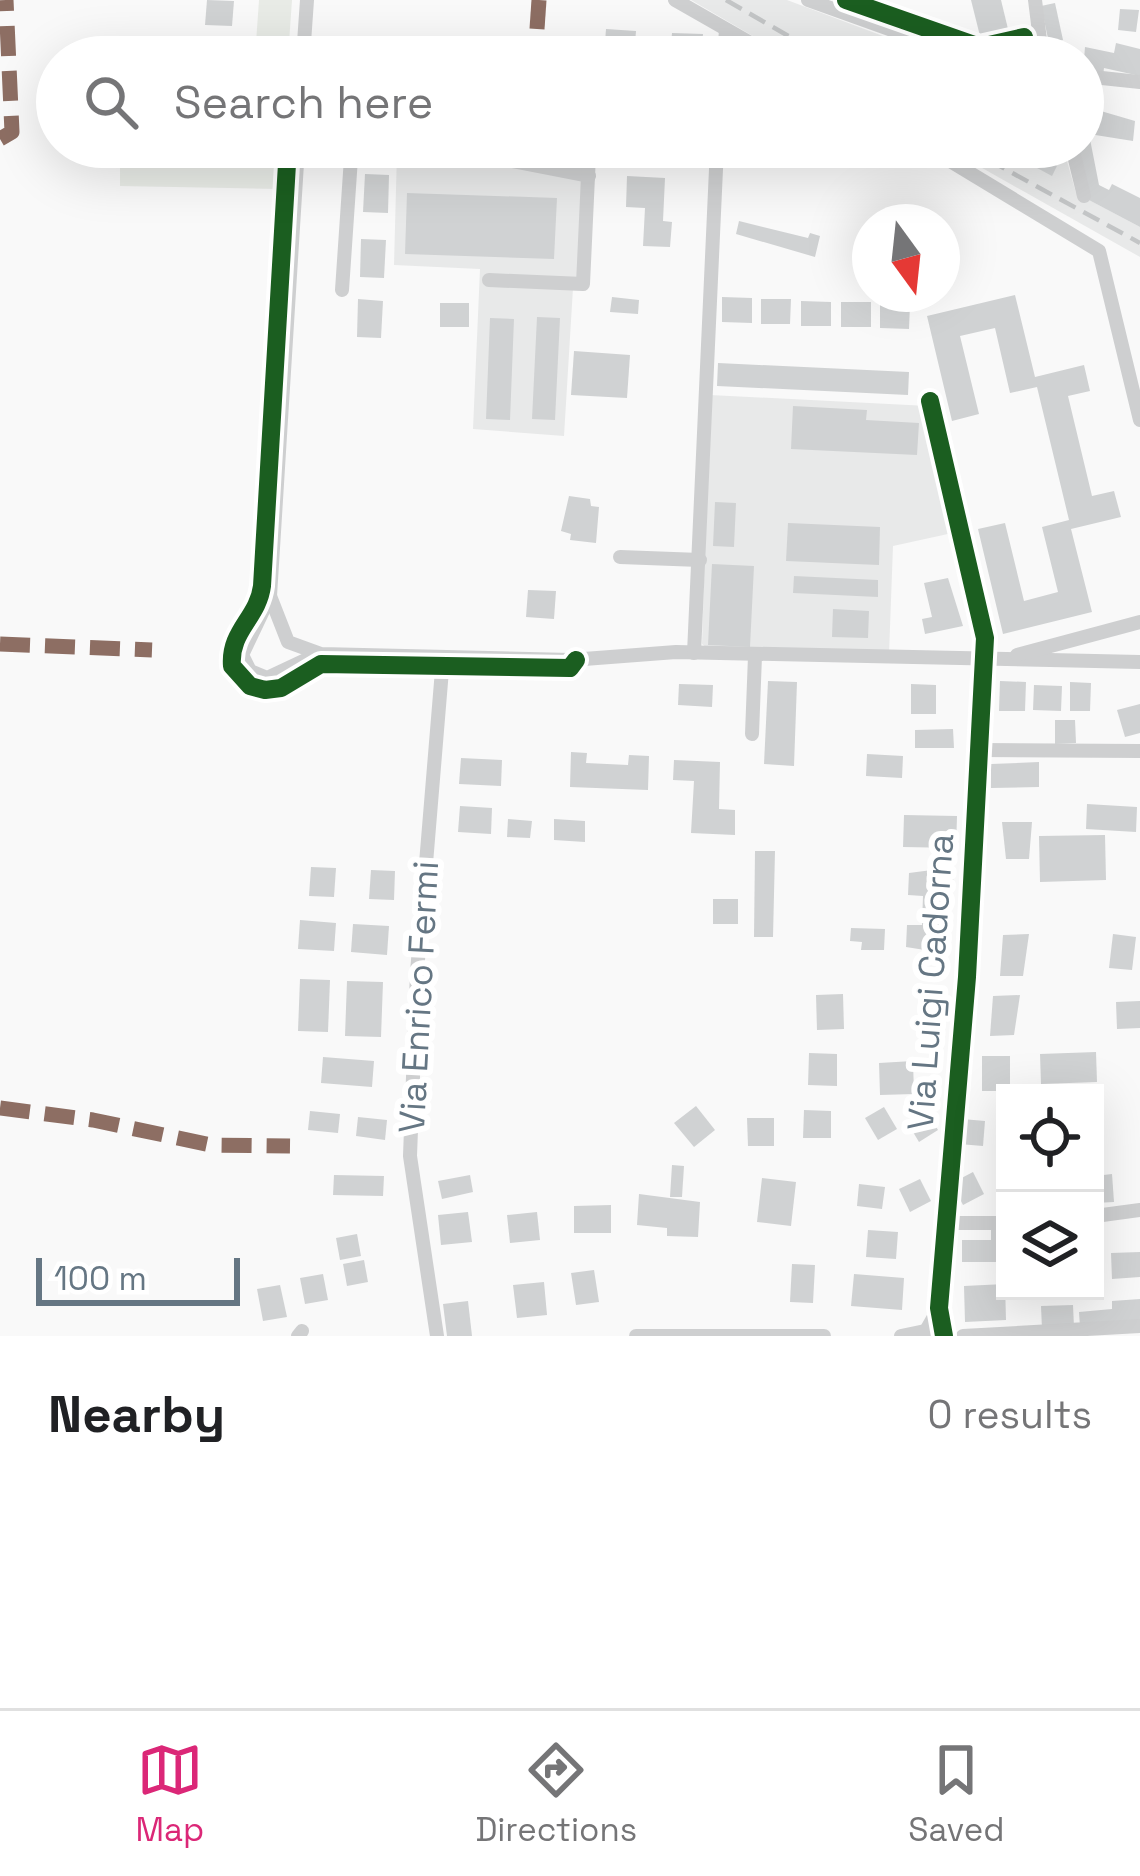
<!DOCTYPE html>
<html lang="en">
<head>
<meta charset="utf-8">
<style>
  :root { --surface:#fff; --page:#f6f6f6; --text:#202124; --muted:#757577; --line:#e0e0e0; --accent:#db2777 }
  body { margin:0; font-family:"Space Grotesk",sans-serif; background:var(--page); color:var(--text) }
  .controls { position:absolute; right:36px; bottom:36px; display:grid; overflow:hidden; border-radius:0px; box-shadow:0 12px 48px #0002 }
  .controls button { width:108px; height:108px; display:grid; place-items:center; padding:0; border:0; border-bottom:3px solid var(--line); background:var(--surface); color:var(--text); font:60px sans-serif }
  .compass { position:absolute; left:852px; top:204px; width:108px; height:108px; border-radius:50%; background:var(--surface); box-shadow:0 12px 48px #0002; rotate:165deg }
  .scale { position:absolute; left:36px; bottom:30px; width:204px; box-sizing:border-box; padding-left:12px; border:6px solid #657683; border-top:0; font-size:33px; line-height:42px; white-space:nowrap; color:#657683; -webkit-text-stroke:9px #fff; paint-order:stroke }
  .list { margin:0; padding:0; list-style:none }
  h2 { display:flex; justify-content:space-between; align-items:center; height:156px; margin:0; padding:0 48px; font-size:51px }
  h2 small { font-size:39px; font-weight:400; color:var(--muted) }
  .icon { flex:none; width:66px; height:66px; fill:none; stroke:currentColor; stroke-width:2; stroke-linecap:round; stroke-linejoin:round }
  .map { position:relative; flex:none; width:1140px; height:1336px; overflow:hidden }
  .search { position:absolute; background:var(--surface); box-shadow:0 12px 48px #0002; left:36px; right:36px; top:36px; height:132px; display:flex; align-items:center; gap:30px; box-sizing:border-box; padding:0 42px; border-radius:66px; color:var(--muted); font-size:45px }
  .sheet { height:372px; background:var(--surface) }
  nav { display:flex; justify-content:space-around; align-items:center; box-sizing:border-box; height:168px; border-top:3px solid var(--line); background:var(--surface); font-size:33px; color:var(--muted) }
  nav a { display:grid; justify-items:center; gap:6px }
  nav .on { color:var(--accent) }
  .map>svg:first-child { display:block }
</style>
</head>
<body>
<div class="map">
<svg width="1140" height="1336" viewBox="0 0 1140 1336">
  <rect width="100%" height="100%" fill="#f9f9f9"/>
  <g fill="#e8e9e9">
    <path d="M691 0H787L939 57H789Z"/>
    <path d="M945 147H1063L1076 193 1140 227V257Z"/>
    <path d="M397 151 593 175 586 288H573L564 436 473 429 480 269 394 265Z"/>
    <path d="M710 395 928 406 957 532 893 546 889 654 708 649 702 644Z"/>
  </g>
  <g fill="#e8ebe6">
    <path d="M259 0H292L288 57H255Z"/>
    <path d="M120 147H282L280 189 120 186Z"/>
  </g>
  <g fill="#d0d2d3">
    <path d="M207 0 234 1 232 26 205 25Z"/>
    <path d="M971 0H1001L1008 29 980 36Z"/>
    <path d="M1055 3 1063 40 1049 43 1041 6Z"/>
    <path d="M1120 9 1139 10 1136 32 1118 30Z"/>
    <path d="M606 29 636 31 634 57 604 56Z"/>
    <path d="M672 33 703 34 701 57H670Z"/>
    <path d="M1116 43 1140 49V76L1104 68 1103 76 1083 72 1085 47 1114 53Z"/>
    <path d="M1083 87 1090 88 1094 109 1135 121 1133 141 1089 134 1099 185 1109 190 1112 184 1140 198V227L1087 199 1075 147H1083Z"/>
    <path d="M1031 150 1057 166 1052 176 1024 161Z"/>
    <path d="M365 174 389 175 388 213 363 212Z"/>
    <path d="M627 176 665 178 663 221 672 222 670 247 643 246 645 208 626 207Z"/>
    <path d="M407 193 557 198 554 259 405 254Z"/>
    <path d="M739 221 808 238 810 233 820 236 815 257 736 234Z"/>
    <path d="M361 239 386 240 384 278 360 277Z"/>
    <path d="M1015 295 1035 377 1084 365 1090 391 1068 396 1092 496 1114 491 1121 517 1071 529 1092 612 1003 634 978 529 1005 523 1024 601 1058 592 1042 527 1069 520 1037 387 1010 393 995 328 960 336 979 414 952 421 927 316Z"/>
    <path d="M612 297 639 300 638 314 610 312Z"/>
    <path d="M722 297 752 298V323L722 322Z"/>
    <path d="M358 299 383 301 381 338 357 337Z"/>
    <path d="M761 299H791L790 324H761Z"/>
    <path d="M801 301 831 302V326H801Z"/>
    <rect x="841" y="302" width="30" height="25"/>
    <rect x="440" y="303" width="29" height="24"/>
    <path d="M880 304H910L909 329 880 328Z"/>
    <path d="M537 317 560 318 555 420 532 419Z"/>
    <path d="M490 318 514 319 510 420 486 419Z"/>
    <path d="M574 351 630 355 627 398 571 395Z"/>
    <path d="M718 363 909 372 908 395 717 386Z"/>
    <path d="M793 406 867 410 866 420 919 423 917 455 791 449Z"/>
    <path d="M569 496 590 499 591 506 599 507 596 543 570 540 571 534 561 531Z"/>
    <path d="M715 502 736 503 734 547 713 546Z"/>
    <path d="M788 523 880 527 879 565 786 561Z"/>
    <path d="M712 564 754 566 750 647 708 645Z"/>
    <path d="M794 576 878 580V597L793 593Z"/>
    <path d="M948 578 963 626 925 634 922 619 932 617 924 583Z"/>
    <path d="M528 590 556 591 554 619 526 617Z"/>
    <path d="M833 609 869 611 868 638 832 637Z"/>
    <path d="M768 681 797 682 794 766 764 764Z"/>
    <path d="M1000 681 1026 682 1025 711H999Z"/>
    <path d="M1070 682 1091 683 1090 711H1070Z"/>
    <path d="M679 684 713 685 712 707 678 705Z"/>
    <path d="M911 684 936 685V714H911Z"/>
    <path d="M1034 685 1062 686 1061 711 1033 710Z"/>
    <path d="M1140 704V733L1125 737 1117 710Z"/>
    <path d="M1055 720H1075L1076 743 1055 744Z"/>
    <path d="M953 729 954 748H915V730Z"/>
    <path d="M571 752 587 753 586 763 628 765 629 755 649 756 648 790 570 787Z"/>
    <path d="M867 754 903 756 902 778 866 776Z"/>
    <path d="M461 758 502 760 501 786 459 784Z"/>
    <path d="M674 760 720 762 719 809 735 810V835L691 833 694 781 673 780Z"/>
    <path d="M1039 762V787L991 788V764Z"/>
    <path d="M1087 804 1137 807 1136 832 1086 829Z"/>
    <path d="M460 806 492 808 491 834 458 832Z"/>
    <path d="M904 815 957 816 956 848 903 847Z"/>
    <path d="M508 819 532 821 530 838 507 837Z"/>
    <path d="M554 819 585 821V842L554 840Z"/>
    <path d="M1002 822H1032L1029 859H1006Z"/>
    <path d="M1105 835 1106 880 1040 882 1039 836Z"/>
    <path d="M755 851H775L773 937H754Z"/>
    <path d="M311 867 336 868 334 897 309 896Z"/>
    <path d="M371 870 395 871 394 900 369 899Z"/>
    <path d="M932 870 954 871 953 882H947L950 954 906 947 907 925H922L923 896 908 895 909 873Z"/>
    <rect x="713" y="899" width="25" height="25"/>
    <path d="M300 920 336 923 334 951 298 949Z"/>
    <path d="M353 924 389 926 387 955 351 952Z"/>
    <path d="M851 928 885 929 884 950H861L862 942 850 941Z"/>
    <path d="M1029 934 1023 976H1000L1003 935Z"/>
    <path d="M1113 934 1136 937 1132 970 1109 968Z"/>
    <path d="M300 979 330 980 328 1032 298 1031Z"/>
    <path d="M347 981 383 982 381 1037 345 1036Z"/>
    <path d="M843 994 844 1029 817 1030 816 995Z"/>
    <path d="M1020 995 1014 1035 990 1036 993 996Z"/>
    <path d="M1140 1001V1028L1117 1029 1116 1002Z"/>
    <path d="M1096 1052 1097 1082 1041 1084 1040 1054Z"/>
    <path d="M809 1053 837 1054V1086L808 1085Z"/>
    <rect x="982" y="1056" width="28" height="35"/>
    <path d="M323 1057 374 1061 372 1087 321 1083Z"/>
    <path d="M913 1061 914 1094 880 1095 879 1063Z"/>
    <path d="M696 1106 715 1130 694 1147 674 1123Z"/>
    <path d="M884 1107 897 1129 878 1140 865 1118Z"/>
    <path d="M804 1110 831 1111V1138H803Z"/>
    <path d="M926 1110 938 1130 919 1142 907 1122Z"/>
    <path d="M310 1111 340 1114 338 1133 308 1130Z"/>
    <path d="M358 1117 387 1120 385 1140 356 1136Z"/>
    <path d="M747 1118H774V1146H748Z"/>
    <path d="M962 1119 985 1121 983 1146 959 1144Z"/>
    <path d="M672 1165 684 1166 682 1197H670Z"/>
    <path d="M973 1172 984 1194 963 1205 952 1183Z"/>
    <path d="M1112 1174 1114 1202 1095 1203V1176Z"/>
    <path d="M334 1175 384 1176 383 1196 333 1195Z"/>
    <path d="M470 1175 473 1192 442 1199 438 1181Z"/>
    <path d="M762 1178 796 1182 791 1226 757 1222Z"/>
    <path d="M920 1179 931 1201 910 1212 899 1189Z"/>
    <path d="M859 1184 885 1187 882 1209 857 1206Z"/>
    <path d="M639 1194 700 1202 698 1237 667 1236V1228L637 1225Z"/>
    <path d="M611 1205V1233H574V1206Z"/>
    <path d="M468 1212 472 1242 441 1245 438 1215Z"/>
    <path d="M537 1212 540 1240 510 1243 507 1215Z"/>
    <path d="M868 1230 898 1232 896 1259 866 1257Z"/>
    <path d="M991 1230H1005V1262H962V1240H991Z"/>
    <path d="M357 1234 361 1256 340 1260 336 1238Z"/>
    <path d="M1140 1252V1277L1112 1279 1111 1253Z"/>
    <path d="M364 1260 368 1282 347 1286 343 1264Z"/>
    <path d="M792 1264 815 1265 813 1303 790 1302Z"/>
    <path d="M594 1270 599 1302 576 1305 571 1273Z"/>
    <path d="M323 1274 328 1300 305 1304 300 1278Z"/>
    <path d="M854 1274 904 1278 902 1310 851 1306Z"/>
    <path d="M544 1282 547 1315 517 1318 513 1285Z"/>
    <path d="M1005 1284 1006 1320 965 1322 964 1286Z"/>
    <path d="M280 1285 287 1317 263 1321 257 1289Z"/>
    <path d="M1140 1299V1323L1080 1327 1079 1312 1112 1309V1301Z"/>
    <path d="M468 1301 472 1336H447L443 1304Z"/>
    <path d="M1073 1305 1074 1327 1042 1329 1041 1306Z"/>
  </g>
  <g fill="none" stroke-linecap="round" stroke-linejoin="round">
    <g stroke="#cecfd0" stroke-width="14">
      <path d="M675 0 775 57"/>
      <path d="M808 0 967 57"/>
      <path d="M1035 0 1042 56"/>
      <path d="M962 54 995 57"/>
      <path d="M303 57 307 0"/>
      <path d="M724 57 726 30"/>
      <path d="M1016 57 1030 51 1043 57"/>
      <path d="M1083 76 1140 82"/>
      <path d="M298 147 270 596 242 655 250 671 267 678 316 655"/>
      <path d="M441 147 589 176"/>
      <path d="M927 147 1099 251 1140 420"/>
      <path d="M1072 147 1084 196"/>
      <path d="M489 280 583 284 589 155 601 147 717 154"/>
      <path d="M342 290 351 158 361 147"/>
      <path d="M930 401 985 638 967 977 939 1308 944 1336"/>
      <path d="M620 557 700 560"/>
      <path d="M270 596 288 642 321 654 571 660 676 652 1140 662"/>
      <path d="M694 653 717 147"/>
      <path d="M1017 655 1140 622"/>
      <path d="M752 734 755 656"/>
      <path d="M981 750 1140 751"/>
      <path d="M1095 1216 1140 1210"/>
      <path d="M945 1223H1005"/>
      <path d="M298 1336 302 1331"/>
      <path d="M437 1336 410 1156 417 972 443 658"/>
      <path d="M636 1336H824"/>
      <path d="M901 1336 925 1331"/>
      <path d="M923 1336 939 1308"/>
      <path d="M963 1336 1140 1326"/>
    </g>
    <g stroke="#c3c5c6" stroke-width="4.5" stroke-dasharray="18 9" stroke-linecap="butt">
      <path d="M726 0 825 57"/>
      <path d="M965 147 1140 243"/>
    </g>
    <g stroke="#8d6e63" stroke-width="15" stroke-dasharray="30 15" stroke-linecap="butt">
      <path d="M537 29 539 0"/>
      <path d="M0 139 12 132 6 0"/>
      <path d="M0 644 152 650"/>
      <path d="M0 1108 93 1120 211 1145 290 1146"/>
    </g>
    <g stroke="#fff" stroke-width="26">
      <g id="cycleway">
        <path d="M846 0 980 47 1024 37"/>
        <path d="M288 147 262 586C258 618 229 631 232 666L250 686 265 690 281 688 321 664 570 668 576 660"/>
        <path d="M930 401 985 638 967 977 939 1308 944 1336"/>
      </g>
    </g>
    <use href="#cycleway" stroke="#1b5e20" stroke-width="18"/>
  </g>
  <g text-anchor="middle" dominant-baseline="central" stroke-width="12" stroke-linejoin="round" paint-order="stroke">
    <g font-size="36" fill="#657683" stroke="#fff">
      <text transform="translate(931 982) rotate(-86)">Via Luigi Cadorna</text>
      <text transform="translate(419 997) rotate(-87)">Via Enrico Fermi</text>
    </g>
  </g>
</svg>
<div class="controls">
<button><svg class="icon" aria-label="locate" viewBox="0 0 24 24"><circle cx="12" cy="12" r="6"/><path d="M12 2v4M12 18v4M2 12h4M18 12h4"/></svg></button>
<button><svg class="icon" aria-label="layers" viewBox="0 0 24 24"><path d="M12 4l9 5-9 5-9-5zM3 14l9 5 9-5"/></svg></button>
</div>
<svg class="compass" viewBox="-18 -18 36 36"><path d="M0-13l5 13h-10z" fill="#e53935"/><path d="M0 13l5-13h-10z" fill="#757577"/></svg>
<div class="scale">100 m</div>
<div class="search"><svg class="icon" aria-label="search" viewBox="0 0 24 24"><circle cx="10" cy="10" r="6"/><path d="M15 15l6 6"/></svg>Search here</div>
</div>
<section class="sheet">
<h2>Nearby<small>0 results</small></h2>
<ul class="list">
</ul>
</section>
<nav>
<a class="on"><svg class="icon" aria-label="map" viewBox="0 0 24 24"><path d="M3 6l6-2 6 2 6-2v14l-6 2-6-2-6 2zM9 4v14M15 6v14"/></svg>Map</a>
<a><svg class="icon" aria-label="directions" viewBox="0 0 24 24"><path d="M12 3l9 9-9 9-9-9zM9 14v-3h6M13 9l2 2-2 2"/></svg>Directions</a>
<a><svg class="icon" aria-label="saved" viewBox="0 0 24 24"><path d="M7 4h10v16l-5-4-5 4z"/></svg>Saved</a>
</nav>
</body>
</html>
